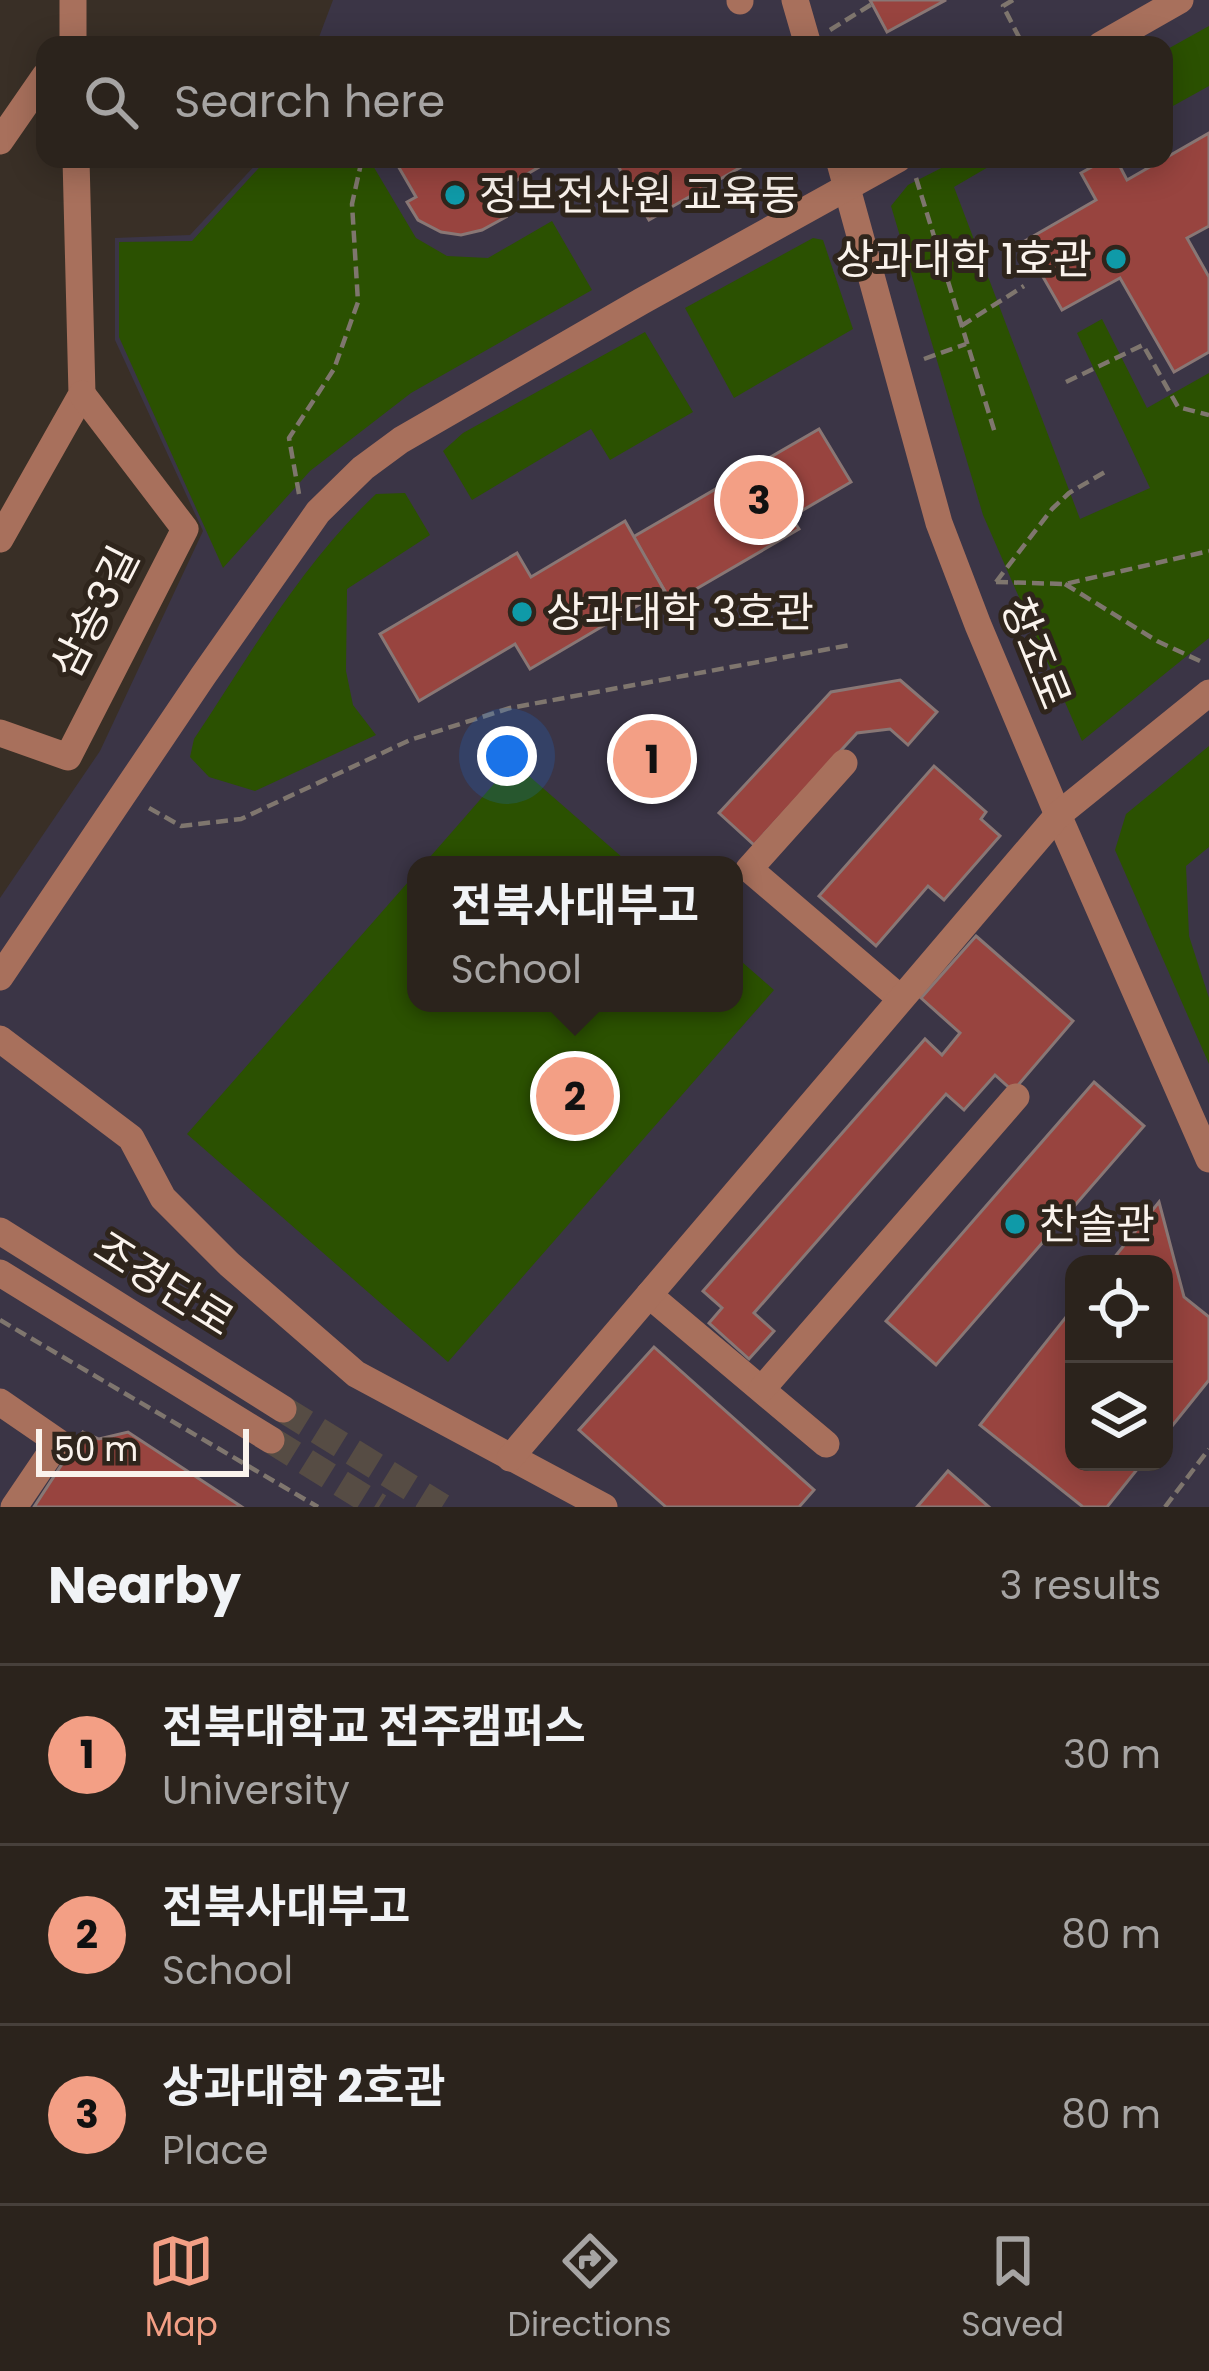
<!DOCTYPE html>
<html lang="en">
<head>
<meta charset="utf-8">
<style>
  :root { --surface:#2b231c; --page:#372f29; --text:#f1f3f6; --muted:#a6a4a3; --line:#47403b; --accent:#f39f85 }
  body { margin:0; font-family:Poppins,"Noto Sans KR",sans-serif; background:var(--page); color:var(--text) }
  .controls { position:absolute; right:36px; bottom:36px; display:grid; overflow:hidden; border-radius:24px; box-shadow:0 6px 30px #0003 }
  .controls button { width:108px; height:108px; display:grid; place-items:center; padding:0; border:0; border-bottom:3px solid var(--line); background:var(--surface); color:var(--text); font:60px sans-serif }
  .scale { position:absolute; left:36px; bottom:30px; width:213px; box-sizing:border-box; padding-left:12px; border:6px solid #faf3ed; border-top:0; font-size:33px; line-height:42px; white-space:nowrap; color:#faf3ed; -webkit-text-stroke:9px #2f251c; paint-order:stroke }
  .you { position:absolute; left:507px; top:756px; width:42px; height:42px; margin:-30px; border:9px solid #fff; border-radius:50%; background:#1a73e8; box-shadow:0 0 0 18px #1a73e833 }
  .badge { display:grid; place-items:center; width:78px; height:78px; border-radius:50%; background:var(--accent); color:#111; font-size:39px; font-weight:700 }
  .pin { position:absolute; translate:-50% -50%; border:6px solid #fff; box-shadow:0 3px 12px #0006 }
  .popup { position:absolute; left:407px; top:856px; width:336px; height:156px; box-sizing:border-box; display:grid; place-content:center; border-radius:24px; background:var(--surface); filter:drop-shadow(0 3px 9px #0005); font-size:39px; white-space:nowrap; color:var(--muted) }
  .popup b { font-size:45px; color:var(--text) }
  .popup::after { content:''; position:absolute; left:50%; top:100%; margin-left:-24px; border:24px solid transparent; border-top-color:var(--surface) }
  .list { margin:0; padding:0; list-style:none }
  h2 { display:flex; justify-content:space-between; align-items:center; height:156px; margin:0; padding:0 48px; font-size:51px }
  h2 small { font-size:39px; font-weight:400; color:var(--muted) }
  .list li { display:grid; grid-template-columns:78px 1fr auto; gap:36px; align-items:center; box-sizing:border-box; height:180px; padding:0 48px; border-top:3px solid var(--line) }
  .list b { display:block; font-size:45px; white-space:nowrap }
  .list p { margin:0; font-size:39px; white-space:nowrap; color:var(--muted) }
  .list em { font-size:39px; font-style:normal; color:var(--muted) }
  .icon { flex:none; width:66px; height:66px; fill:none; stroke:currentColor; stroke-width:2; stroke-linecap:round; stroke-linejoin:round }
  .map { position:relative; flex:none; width:1209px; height:1507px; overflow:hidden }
  .search { position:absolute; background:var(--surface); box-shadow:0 6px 30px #0003; left:36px; right:36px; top:36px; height:132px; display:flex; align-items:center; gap:30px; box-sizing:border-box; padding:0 42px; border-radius:24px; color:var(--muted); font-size:45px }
  .sheet { height:696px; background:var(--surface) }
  nav { display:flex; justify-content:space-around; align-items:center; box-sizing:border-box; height:168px; border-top:3px solid var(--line); background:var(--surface); font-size:33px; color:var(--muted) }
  nav a { display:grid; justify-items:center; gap:6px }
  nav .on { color:var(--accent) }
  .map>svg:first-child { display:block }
</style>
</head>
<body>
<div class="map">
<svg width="1209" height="1507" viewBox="0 0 1209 1507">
  <rect width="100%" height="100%" fill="#392f26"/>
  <path fill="#3b3546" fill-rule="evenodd" d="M333 0H1209V1507H0V898L100 751 203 531 115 340V238L190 235 261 159H1164V45H316ZM416 865H734V1003H416ZM1074 1264H1164V1462H1074Z"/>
  <g fill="#2b5101">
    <path d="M1209 26V86L1164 111V51Z"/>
    <path d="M267 159H369L416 238 447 256 488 258 552 221 592 290 411 393 310 471 223 568 119 337V242L192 241Z"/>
    <path d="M959 159H1002L954 187 1080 519 1150 488 1077 333 1102 319 1147 408 1209 373V638L1082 741 983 515 891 206 908 185Z"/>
    <path d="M813 238 823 240 853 329 734 398 685 308Z"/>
    <path d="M645 332 693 412 610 460 591 429 472 500 443 451 463 433Z"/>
    <path d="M405 493 430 535 347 589 346 671 353 705 376 735 255 791 209 777 190 757 194 739C251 653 301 565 376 494Z"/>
    <path d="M1209 746V847L1186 866 1189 936 1209 998V1064L1115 850 1126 814Z"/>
    <path d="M513 762 631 865H423Z"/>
    <path d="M416 873V1003H734V955L774 990 448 1362 187 1134Z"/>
  </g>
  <g fill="#98443f" stroke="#897775" stroke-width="3">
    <path d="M870 0H946L887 32Z"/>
    <path d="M1209 133V226L1187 238 1209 277V352L1174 372 1120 278 1062 310 1023 242 1096 200 1081 173 1106 159H1116L1127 180Z"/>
    <path d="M394 159H553L493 194 506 217 482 230 461 235 441 232 418 220 407 202 416 197Z"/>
    <path d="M614 159H755L649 220Z"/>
    <path d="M819 429 851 482 791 517 799 529 672 603 633 537Z"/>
    <path d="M625 521 664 590 530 669 515 644 419 701 380 634 517 553 531 577Z"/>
    <path d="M900 680 937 712 908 745 890 729 857 733 754 845 719 813 831 692Z"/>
    <path d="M934 766 986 812 981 819 1000 836 944 900 928 886 876 946 819 896Z"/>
    <path d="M976 936 1073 1021 1013 1091 995 1075 964 1110 946 1094 754 1313 774 1331 749 1359 709 1323 722 1308 703 1291 925 1039 942 1055 960 1033 921 998Z"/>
    <path d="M1094 1082 1144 1126 936 1365 886 1321Z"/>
    <path d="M1159 1202 1184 1297 1209 1317V1380L1164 1436V1264H1109Z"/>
    <path d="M1074 1307V1462H1143L1107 1507H1083L980 1425Z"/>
    <path d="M654 1347 814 1490 799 1507H666L579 1430Z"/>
    <path d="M83 1432 99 1439 128 1432 242 1507H34Z"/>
    <path d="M948 1471 989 1507H917Z"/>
  </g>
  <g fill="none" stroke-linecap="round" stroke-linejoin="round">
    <g stroke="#564c44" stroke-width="27" stroke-dasharray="27 14" stroke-linecap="butt">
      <path d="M283 1409 442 1507"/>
      <path d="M271 1440 379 1507"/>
    </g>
    <g stroke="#7f766e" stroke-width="4.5" stroke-dasharray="12 6" stroke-linecap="butt">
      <path d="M1013 0 1003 6 1023 45"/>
      <path d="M830 30 872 4"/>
      <path d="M916 178 995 433"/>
      <path d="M961 326 1024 286"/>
      <path d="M924 359 966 344"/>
      <path d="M1066 382 1143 345 1178 407 1209 415"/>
      <path d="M299 494 289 438 334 369 358 302 352 204 362 159"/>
      <path d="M996 582 1065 584 1209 551"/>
      <path d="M996 582 1052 509 1069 493 1105 472"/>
      <path d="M1065 584 1157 641 1200 661"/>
      <path d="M149 808 181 826 241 819 410 740 510 708 850 645"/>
      <path d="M0 1320 318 1507"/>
      <path d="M1165 1507 1209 1449"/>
    </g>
    <g stroke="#a8705c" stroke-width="27">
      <path d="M740 0V1"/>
      <path d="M795 0 808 45"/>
      <path d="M73 45V0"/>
      <path d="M1101 45 1180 0"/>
      <path d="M0 141 45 76"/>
      <path d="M839 159 939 523 978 625 1058 815 1209 1159"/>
      <path d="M0 539 82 394 76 159"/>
      <path d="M0 733 68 757 185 529 82 394"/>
      <path d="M844 763 749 869 900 998"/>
      <path d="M0 977 203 676 318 512 363 468 401 440 642 301 898 159"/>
      <path d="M0 1039 131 1138 163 1198 229 1264 356 1374 604 1507"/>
      <path d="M0 1231 283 1409"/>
      <path d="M0 1273 271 1440"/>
      <path d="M649 1295 826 1444"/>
      <path d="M762 1389 1016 1097"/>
      <path d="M0 1402 58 1442 14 1507"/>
      <path d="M510 1458 1058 815 1209 693"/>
    </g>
  </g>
  <g fill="#0f9aa8" stroke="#2f251c" stroke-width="4.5">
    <circle cx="455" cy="195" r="12"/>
    <circle cx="1116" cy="259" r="12"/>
    <circle cx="522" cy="612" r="12"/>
    <circle cx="1015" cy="1224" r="12"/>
  </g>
  <g text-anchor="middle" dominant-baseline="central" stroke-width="10" stroke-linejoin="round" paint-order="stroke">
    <g font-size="42" fill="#faf3ed" stroke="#2f251c" text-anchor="start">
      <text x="479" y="195">정보전산원 교육동</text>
      <text x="1092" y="259" text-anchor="end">상과대학 1호관</text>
      <text x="546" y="612">상과대학 3호관</text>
      <text x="1039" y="1224">찬솔관</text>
    </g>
    <g font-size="42" fill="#faf3ed" stroke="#2f251c">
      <text transform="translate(95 612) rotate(-63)">삼송3길</text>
      <text transform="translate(1036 653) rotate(68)">창조로</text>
      <text transform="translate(164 1284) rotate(32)">조경단로</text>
    </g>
  </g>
</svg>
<div class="controls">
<button><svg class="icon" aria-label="locate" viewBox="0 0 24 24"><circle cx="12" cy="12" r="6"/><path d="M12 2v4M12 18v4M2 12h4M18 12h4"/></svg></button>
<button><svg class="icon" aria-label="layers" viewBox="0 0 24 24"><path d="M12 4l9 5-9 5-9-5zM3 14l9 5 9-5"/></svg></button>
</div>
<div class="scale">50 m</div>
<div class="you"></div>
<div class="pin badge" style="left:652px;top:759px">1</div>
<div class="pin badge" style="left:575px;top:1096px">2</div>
<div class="popup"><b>전북사대부고</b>School</div>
<div class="pin badge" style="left:759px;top:500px">3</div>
<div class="search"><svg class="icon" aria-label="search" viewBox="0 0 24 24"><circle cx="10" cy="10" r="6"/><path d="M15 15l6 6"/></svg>Search here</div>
</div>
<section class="sheet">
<h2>Nearby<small>3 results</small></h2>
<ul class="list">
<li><span class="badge">1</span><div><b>전북대학교 전주캠퍼스</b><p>University</p></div><em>30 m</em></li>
<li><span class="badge">2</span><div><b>전북사대부고</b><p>School</p></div><em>80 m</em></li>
<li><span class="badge">3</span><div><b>상과대학 2호관</b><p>Place</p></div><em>80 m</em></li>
</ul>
</section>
<nav>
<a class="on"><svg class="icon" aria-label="map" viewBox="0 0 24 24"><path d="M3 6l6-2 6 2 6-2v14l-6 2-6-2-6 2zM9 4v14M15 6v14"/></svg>Map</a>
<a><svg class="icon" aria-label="directions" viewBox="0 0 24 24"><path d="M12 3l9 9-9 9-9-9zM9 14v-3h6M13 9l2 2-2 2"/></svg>Directions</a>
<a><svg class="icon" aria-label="saved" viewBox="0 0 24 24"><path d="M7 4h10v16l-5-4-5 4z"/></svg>Saved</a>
</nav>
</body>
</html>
